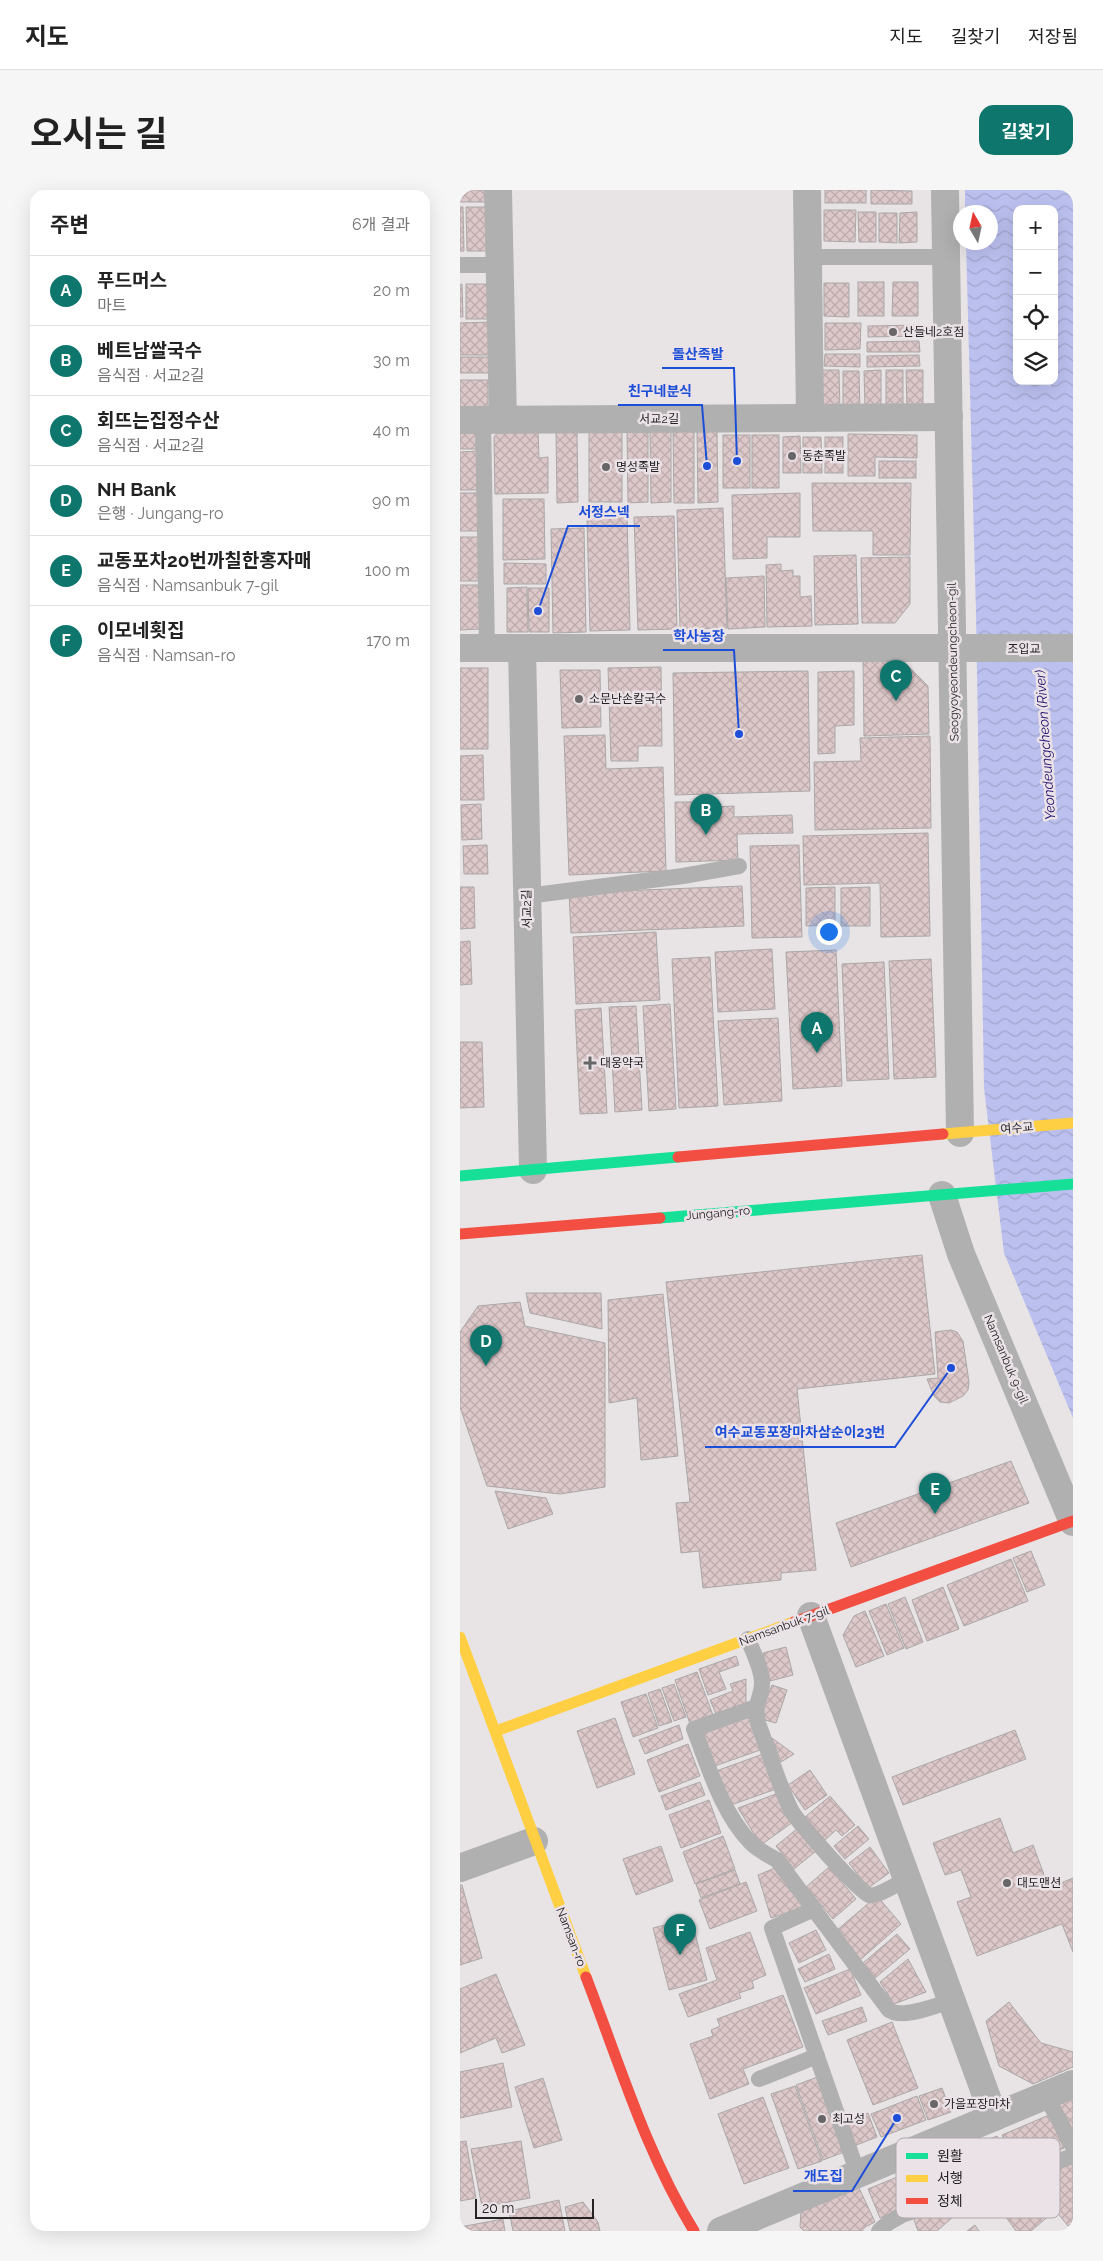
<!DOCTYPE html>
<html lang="ko">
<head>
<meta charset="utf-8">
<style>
  :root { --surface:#fff; --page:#f6f6f6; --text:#222; --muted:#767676; --line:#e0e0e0; --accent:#0f766e }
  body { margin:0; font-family:Raleway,"Noto Sans KR",sans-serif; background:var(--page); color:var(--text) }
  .controls { position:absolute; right:15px; top:15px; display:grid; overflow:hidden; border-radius:10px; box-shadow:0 5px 20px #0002 }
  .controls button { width:45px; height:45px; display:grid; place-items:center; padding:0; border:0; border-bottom:1px solid var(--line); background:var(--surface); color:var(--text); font:25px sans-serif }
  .compass { position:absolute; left:493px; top:15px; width:45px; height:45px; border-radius:50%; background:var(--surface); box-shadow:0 5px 20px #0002; rotate:351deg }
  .scale { position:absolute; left:15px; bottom:12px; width:119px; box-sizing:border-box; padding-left:5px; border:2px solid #252224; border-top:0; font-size:14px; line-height:18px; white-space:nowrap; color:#252224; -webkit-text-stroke:4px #eae2e6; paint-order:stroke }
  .you { position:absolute; left:368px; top:741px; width:18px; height:18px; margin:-12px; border:4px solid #fff; border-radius:50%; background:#1a73e8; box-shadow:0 0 0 8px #1a73e833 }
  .badge { display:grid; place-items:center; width:32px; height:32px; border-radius:50%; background:var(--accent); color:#fff; font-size:16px; font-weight:700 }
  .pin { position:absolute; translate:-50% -41px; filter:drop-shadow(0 1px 2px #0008) }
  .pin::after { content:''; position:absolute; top:26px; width:18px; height:15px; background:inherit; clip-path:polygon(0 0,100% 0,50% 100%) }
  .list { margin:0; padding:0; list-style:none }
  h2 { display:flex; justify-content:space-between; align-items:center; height:65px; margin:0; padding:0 20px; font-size:21px }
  h2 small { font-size:16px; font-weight:400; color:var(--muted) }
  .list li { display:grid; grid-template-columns:32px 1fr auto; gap:15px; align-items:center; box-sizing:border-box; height:70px; padding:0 20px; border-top:1px solid var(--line) }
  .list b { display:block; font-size:19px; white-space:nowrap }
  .list p { margin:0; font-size:16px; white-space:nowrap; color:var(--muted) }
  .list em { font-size:16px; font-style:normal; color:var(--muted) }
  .icon { flex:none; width:28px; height:28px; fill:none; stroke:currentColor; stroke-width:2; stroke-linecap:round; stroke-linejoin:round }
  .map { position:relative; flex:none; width:613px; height:2041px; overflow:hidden; border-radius:15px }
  header { display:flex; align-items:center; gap:30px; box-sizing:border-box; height:70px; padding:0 25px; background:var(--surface); border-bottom:1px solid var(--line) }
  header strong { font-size:24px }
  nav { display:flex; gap:28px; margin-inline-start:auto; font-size:18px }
  .intro { display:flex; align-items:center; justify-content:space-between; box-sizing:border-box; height:120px; padding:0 30px }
  h1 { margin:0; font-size:35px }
  .button { padding:12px 22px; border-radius:15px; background:var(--accent); color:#fff; font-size:18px; font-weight:700 }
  main { display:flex; gap:30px; padding:0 30px }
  aside { flex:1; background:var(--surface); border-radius:15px; box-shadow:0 5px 20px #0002 }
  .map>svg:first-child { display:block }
</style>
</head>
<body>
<header>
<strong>지도</strong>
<nav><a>지도</a><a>길찾기</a><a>저장됨</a></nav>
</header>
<div class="intro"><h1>오시는 길</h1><a class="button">길찾기</a></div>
<main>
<aside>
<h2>주변<small>6개 결과</small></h2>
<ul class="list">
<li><span class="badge">A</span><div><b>푸드머스</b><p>마트</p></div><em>20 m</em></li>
<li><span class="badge">B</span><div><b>베트남쌀국수</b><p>음식점 · 서교2길</p></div><em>30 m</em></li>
<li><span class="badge">C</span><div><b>회뜨는집정수산</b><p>음식점 · 서교2길</p></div><em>40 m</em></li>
<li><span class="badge">D</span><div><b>NH Bank</b><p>은행 · Jungang-ro</p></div><em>90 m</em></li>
<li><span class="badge">E</span><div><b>교동포차20번까칠한홍자매</b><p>음식점 · Namsanbuk 7-gil</p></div><em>100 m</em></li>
<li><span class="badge">F</span><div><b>이모네횟집</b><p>음식점 · Namsan-ro</p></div><em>170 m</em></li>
</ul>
</aside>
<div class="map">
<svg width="613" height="2041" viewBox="0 0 613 2041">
  <defs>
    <pattern id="water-waves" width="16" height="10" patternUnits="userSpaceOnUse" patternTransform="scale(1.25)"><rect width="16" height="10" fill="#bcc0ef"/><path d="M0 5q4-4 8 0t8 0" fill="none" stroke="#a1a5cd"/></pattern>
    <pattern id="building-cross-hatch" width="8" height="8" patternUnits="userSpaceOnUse" patternTransform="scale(1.25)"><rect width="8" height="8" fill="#dcc7c9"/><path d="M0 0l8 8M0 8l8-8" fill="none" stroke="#bdabac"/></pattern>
  </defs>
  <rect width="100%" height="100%" fill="#e8e4e6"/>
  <path fill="url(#water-waves)" fill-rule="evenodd" d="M505 0H613V1228L544 1063 524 898 516 424 506 53 530 52V22H505ZM557 19H594V191H557Z"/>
  <g fill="url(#building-cross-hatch)" stroke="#aba8a8">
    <rect x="0" y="0" width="28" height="12"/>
    <rect x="365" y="0" width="41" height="13"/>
    <path d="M411 0 452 1V14H411Z"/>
    <path d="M0 17H3L4 61H0Z"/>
    <path d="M6 17H27V61H7Z"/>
    <path d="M364 20H396L395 52 364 51Z"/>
    <path d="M398 22H416V52H399Z"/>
    <path d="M457 22V52L439 53 440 23Z"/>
    <path d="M419 23H437V53L419 52Z"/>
    <rect x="398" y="92" width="26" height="34"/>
    <path d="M433 92H458V126H432Z"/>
    <path d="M364 93H389V127L364 126Z"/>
    <path d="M2 94 3 127H0V95Z"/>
    <rect x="6" y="94" width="23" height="35"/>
    <path d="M30 132V165H0V133Z"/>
    <path d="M365 133H401L400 159 365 160Z"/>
    <path d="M460 135V146L408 147V136Z"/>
    <path d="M459 151 460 162H407V152Z"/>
    <path d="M365 164H400V177L364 176Z"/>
    <path d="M459 165 460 176 407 177V166Z"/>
    <path d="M0 167H30L31 183H0Z"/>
    <path d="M362 180H379L380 221H363Z"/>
    <path d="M421 180V221H405L404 181Z"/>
    <rect x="426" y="180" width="17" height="40"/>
    <path d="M446 180H463V221H447Z"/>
    <path d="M383 181H399L400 221H383Z"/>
    <rect x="0" y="190" width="28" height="29"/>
    <rect x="0" y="240" width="16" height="19"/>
    <path d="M40 240H78L79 268 88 267V303L35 304 34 247Z"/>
    <path d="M96 240H117L118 312 97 313Z"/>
    <rect x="129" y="240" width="33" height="72"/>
    <path d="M167 240H188V312L168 313Z"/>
    <path d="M190 240H211V312L191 313Z"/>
    <path d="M213 240H234V313H214Z"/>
    <path d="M237 240H257L258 312 238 313Z"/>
    <path d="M388 244 457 245V268L415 267V286H388Z"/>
    <rect x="263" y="245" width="27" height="53"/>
    <rect x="292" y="245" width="27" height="53"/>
    <path d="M340 246 341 283H323V247Z"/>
    <path d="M343 247H361L362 283H343Z"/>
    <rect x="365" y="247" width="18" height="36"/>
    <path d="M18 261 19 300H0V262Z"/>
    <rect x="419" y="271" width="37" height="17"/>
    <path d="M352 293H451L450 365H413V341H353Z"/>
    <path d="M0 303H18L19 341H0Z"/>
    <path d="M340 303V347H307V368L273 369 272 305Z"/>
    <path d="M43 309H84L85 369 43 370Z"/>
    <path d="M263 318 267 438 220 439 217 320Z"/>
    <path d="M214 326 217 439 178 440 174 327Z"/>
    <path d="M167 327 170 440 130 441 127 328Z"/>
    <path d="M124 338 126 442 93 443 91 339Z"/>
    <path d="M0 347H19L20 391H0Z"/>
    <path d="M396 365 398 434 355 435 354 366Z"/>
    <path d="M450 367V414L435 433H402L401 368Z"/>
    <path d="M44 373 86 374V394H44Z"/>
    <path d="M321 374V381L333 380V386H340V407L351 406 352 436 307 437 306 375Z"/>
    <path d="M304 386 305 437 268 439 266 388Z"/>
    <path d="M0 395H20V439L0 440Z"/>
    <path d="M67 397 68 442H47V398Z"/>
    <path d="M68 398H89V442H69Z"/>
    <path d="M439 467 468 496 469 544 404 546 403 469Z"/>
    <path d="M201 477 202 556H178V571H151L148 478Z"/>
    <rect x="0" y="478" width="28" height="81"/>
    <path d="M100 480H140L141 537 102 538Z"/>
    <path d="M348 481 350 601 215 605 213 483Z"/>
    <path d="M394 481V535L375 536V563L358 564V482Z"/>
    <path d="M145 545 146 579 203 577 206 681 109 685 104 546Z"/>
    <path d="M470 546 471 638 355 640 354 572 401 571 400 548Z"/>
    <path d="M23 565 24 610H0V566Z"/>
    <path d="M215 612H252V617L274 616V627L332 625 333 643 277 644 278 670 216 672Z"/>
    <path d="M21 614 22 649 2 650 1 615Z"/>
    <path d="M468 643 470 746 421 747 420 693 344 695 343 646Z"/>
    <path d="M27 655 28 684H4L3 656Z"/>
    <path d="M339 655 342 747 292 748 290 656Z"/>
    <path d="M282 696 284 736 111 743 109 703Z"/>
    <path d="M0 697H14L15 738 0 739Z"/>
    <path d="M375 697V735L346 736V698Z"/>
    <path d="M410 697V736H381V698Z"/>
    <path d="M196 742 200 810 116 814 113 747Z"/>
    <path d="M10 751 12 794 0 795V752Z"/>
    <path d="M312 759 315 819 258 822 255 762Z"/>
    <path d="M376 760 382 896 333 899 326 762Z"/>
    <path d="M250 767 258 916 219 918 212 769Z"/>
    <path d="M471 769 476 887 434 889 429 771Z"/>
    <path d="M424 772 429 889 387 891 382 774Z"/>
    <path d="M210 814 216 919 189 921 183 816Z"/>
    <path d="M176 816 182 920 155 922 149 817Z"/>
    <path d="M141 818 147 923 120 924 115 820Z"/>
    <path d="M318 828 322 911 264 915 258 831Z"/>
    <path d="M0 852H22L24 917 0 918Z"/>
    <path d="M462 1065 475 1184 337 1199 356 1380 321 1383V1390L243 1398 239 1361 221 1363 216 1313 230 1312 206 1092Z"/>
    <path d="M66 1103H141L142 1139 70 1123Z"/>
    <path d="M203 1104 218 1266 181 1270 177 1208 149 1213 148 1110Z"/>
    <path d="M60 1112 65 1136 145 1153V1297L100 1304 27 1296 0 1217V1142L18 1116Z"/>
    <path d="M491 1140 497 1142 503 1151 509 1192 508 1200 503 1206 489 1213 480 1212 474 1206 467 1189 478 1188 475 1142Z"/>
    <path d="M551 1271 569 1313 391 1377 376 1333Z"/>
    <path d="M35 1301 86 1308 93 1324 48 1339Z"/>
    <path d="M571 1361 585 1395 567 1402 553 1368Z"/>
    <path d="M551 1369 568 1411 504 1436 487 1395Z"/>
    <path d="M483 1397 499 1439 467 1451 452 1410Z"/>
    <path d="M445 1407 463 1452 446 1459 428 1414Z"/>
    <path d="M426 1414 444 1458 427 1465 409 1421Z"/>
    <path d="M405 1421 424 1466 396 1477 383 1445 394 1426Z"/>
    <path d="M326 1457 333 1485 310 1491 303 1463Z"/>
    <path d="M276 1466 279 1475 259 1482 266 1499 248 1505 239 1479Z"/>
    <path d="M237 1482 254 1528 231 1537 215 1490Z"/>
    <path d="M286 1489V1516L257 1526 250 1510 273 1501 270 1494Z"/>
    <path d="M214 1494 226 1527 214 1531 202 1498Z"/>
    <path d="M312 1495 327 1500 316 1533 305 1530 303 1518Z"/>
    <path d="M200 1499 212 1532 199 1536 188 1503Z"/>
    <path d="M186 1504 198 1538 173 1547 161 1512Z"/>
    <path d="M290 1524 303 1559 252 1577 239 1543Z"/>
    <path d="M155 1528 175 1584 137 1598 117 1541Z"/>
    <path d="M219 1535 223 1549 185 1564 179 1550Z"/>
    <path d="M555 1540 566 1569 443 1615 432 1587Z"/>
    <path d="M312 1548 334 1564 321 1572Z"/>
    <path d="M228 1554 240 1586 199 1602 187 1570Z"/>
    <path d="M306 1563 319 1598 268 1616 256 1581Z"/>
    <path d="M350 1580 367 1605 345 1620 328 1595Z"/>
    <path d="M240 1592 245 1605 206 1620 201 1606Z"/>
    <path d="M316 1604 333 1632 301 1655 278 1618Z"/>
    <path d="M370 1606 395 1635 382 1646 376 1640 365 1650 345 1627Z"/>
    <path d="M249 1610 261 1643 221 1658 209 1625Z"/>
    <path d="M540 1628 553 1663 573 1655 589 1698 613 1688V1762L602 1734 517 1766 497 1712 511 1707 501 1680 485 1685 473 1653Z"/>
    <path d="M398 1636 409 1649 385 1669 374 1656Z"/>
    <path d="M338 1638 356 1661 334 1679 316 1656Z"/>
    <path d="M263 1646 275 1679 235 1694 223 1662Z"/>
    <path d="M201 1656 213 1691 176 1705 163 1669Z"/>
    <path d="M410 1657 429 1683 408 1698 389 1673Z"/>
    <path d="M369 1677 396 1709 373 1729 346 1697Z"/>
    <path d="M315 1678 344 1717 311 1728 298 1685Z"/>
    <path d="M275 1680 280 1694 241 1708 236 1694Z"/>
    <path d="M286 1692 297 1721 250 1739 239 1710Z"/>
    <path d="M0 1695H2L22 1768 0 1775Z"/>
    <path d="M417 1706 441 1734 400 1770 376 1741Z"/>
    <path d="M231 1728 247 1790 209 1800 193 1738Z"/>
    <path d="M356 1740 366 1760 339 1773 329 1753Z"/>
    <path d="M290 1742 306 1785 292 1791 294 1798 279 1803 281 1808 228 1827 219 1804 257 1790 246 1758Z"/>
    <path d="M437 1744 450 1759 415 1788 403 1773Z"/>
    <path d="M369 1764 375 1779 345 1792 338 1779Z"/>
    <path d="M448 1769 466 1802 434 1814 420 1792Z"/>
    <path d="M390 1779 401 1805 356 1824 344 1798Z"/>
    <path d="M36 1784 65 1855 42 1863 36 1848 0 1863V1799Z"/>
    <path d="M323 1805 343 1857 283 1879 289 1894 250 1909 230 1854 253 1846 251 1840 260 1836 257 1829Z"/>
    <path d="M549 1812 581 1853 613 1862V1877L573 1894 539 1876 526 1831Z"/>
    <path d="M402 1817 407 1831 368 1845 362 1831Z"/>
    <path d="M432 1832 458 1898 413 1915 387 1850Z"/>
    <path d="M43 1873 52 1917 0 1928V1882Z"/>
    <path d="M360 1886 387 1961 363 1970 336 1895Z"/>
    <path d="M83 1888 102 1950 74 1958 55 1897Z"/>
    <path d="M335 1896 362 1971 338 1979 311 1904Z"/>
    <path d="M482 1898 491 1922 468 1930 459 1906Z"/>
    <path d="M457 1906 466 1930 421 1947 411 1924Z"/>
    <path d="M303 1907 329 1978 284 1994 258 1924Z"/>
    <path d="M613 1907V1940L598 1912Z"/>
    <path d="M408 1923 417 1947 394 1956 385 1932Z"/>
    <path d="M589 1925 604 1958 558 1979 542 1945Z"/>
    <path d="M537 1946 550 1974 420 2028 408 1999Z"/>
    <path d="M6 1951 16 2008 0 2011V1952Z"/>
    <path d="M61 1951 70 2008 22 2017 11 1959Z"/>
    <path d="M613 1972V2033L608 2036 578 1999 577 1986Z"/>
    <path d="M568 1993 591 2024 571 2041H556L543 2023 538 2006Z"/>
    <path d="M399 1998 415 2032 405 2037 402 2041H344L340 2037 341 2021Z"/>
    <path d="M99 2010 105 2041H53L49 2021Z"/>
    <path d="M123 2012 138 2032 140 2041H110L105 2017Z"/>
    <path d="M489 2014 494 2026 477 2041H458L453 2027Z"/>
    <path d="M43 2029 45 2041H0V2037Z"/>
    <path d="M515 2035 519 2041H507Z"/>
  </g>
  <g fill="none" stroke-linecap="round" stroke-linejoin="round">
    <g stroke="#b1b0b0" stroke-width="16">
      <path d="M348 67H486"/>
      <path d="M0 75H40"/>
      <path d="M23 230 27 458"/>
      <path d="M67 706 223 686 279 676"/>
      <path d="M288 1449C293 1462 301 1477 302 1491 303 1508 293 1511 298 1533 309 1562 318 1593 331 1620 337 1631 399 1702 409 1705 417 1707 439 1693 447 1689"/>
      <path d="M296 1517 234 1539C249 1578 262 1623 291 1653 298 1660 308 1665 317 1670L429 1820C442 1830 476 1815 492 1811"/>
      <path d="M354 1719 312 1738 398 1984"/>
      <path d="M299 1889 357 1866"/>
      <path d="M586 1906 613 1957"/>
      <path d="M419 2041 428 2033 442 2025 613 1966"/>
    </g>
    <g stroke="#b1b0b0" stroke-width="28">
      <path d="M38 0 43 230"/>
      <path d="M347 0 350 228"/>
      <path d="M485 0 500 943"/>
      <path d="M0 230 489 227"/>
      <path d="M0 458H613"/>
      <path d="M62 458 73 980"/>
      <path d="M482 1005 501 1064 613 1332"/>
      <path d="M351 1426 534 1927"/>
      <path d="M0 1678 74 1651"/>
      <path d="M261 2041 613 1894"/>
    </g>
    <g stroke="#16e098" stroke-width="11">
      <path d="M0 986 218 967"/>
      <path d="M200 1028 613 994"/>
    </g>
    <g stroke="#ffcf43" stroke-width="11">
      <path d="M483 944 613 933"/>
      <path d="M0 1447 126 1787"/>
      <path d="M36 1541 334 1432"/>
    </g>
    <g stroke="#f24e42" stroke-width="11">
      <path d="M218 967 483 944"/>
      <path d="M0 1044 200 1028"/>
      <path d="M334 1432 613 1331"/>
      <path d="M126 1787C159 1872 186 1963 234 2041"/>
    </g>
  </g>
  <g fill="#696668" stroke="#eae2e6" stroke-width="2">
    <circle cx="433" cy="142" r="5"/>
    <circle cx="332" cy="266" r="5"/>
    <circle cx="146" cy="277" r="5"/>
    <circle cx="119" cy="509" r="5"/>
    <path d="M127.5 865.5h5v5h5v5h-5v5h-5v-5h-5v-5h5z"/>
    <circle cx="547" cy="1693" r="5"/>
    <circle cx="474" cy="1914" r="5"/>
    <circle cx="362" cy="1929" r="5"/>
  </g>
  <g text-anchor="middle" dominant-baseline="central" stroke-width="5" stroke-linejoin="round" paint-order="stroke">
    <g font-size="12" fill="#252224" stroke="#eae2e6" text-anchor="start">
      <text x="443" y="142">산들네2호점</text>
      <text x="342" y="266">동춘족발</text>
      <text x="156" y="277">명성족발</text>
      <text x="129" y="509">소문난손칼국수</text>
      <text x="140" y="873">대웅약국</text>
      <text x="557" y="1693">대도맨션</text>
      <text x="484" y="1914">가을포장마차</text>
      <text x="372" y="1929">최고성</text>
    </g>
    <g font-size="12" fill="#252224" stroke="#eae2e6">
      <text x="199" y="229">서교2길</text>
      <text x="564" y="459">조입교</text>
      <text transform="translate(493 472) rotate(-91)">Seogyoyeondeungcheon-gil</text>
      <text transform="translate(67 719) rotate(-91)">서교2길</text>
      <text transform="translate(557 938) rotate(-5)">여수교</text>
      <text transform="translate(258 1023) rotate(-5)">Jungang-ro</text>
      <text transform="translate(546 1169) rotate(67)">Namsanbuk 9-gil</text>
      <text transform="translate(324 1436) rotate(-20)">Namsanbuk 7-gil</text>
      <text transform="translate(111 1747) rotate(69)">Namsan-ro</text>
    </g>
    <g font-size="14" font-style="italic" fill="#231171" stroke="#eae2e6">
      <text transform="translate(585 555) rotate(-94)">Yeondeungcheon (River)</text>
    </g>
  </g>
  <rect x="436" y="1948" width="164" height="80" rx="8" fill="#eae2e6" stroke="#afa8ac" stroke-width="1"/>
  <rect x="446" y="1963" width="22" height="6" fill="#16e098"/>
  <rect x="446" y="1985" width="22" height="7" fill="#ffcf43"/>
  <rect x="446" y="2008" width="22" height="6" fill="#f24e42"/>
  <g font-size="14" fill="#252224">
    <text x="477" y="1971">원활</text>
    <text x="477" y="1993">서행</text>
    <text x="477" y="2016">정체</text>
  </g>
  <path fill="none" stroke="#1d4ed8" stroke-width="2" d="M277 271L274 178H202M247 276L242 215H158M78 421L108 336H180M279 544L274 460H203M491 1178L435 1257H245M437 1928L392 2001H333"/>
  <g fill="#1d4ed8" stroke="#eae2e6" stroke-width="2">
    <circle cx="277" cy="271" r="5"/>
    <circle cx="247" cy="276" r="5"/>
    <circle cx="78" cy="421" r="5"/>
    <circle cx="279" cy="544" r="5"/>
    <circle cx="491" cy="1178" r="5"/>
    <circle cx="437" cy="1928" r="5"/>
  </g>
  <g font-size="14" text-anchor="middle" font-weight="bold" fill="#1d4ed8" stroke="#eae2e6" stroke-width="5" stroke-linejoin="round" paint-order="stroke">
    <text x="238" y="169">돌산족발</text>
    <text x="200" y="206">친구네분식</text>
    <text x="144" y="327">서정스넥</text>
    <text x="239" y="451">학사농장</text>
    <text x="340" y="1247">여수교동포장마차삼순이23번</text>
    <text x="363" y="1991">개도집</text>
  </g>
</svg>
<div class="controls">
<button>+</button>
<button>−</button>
<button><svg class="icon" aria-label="locate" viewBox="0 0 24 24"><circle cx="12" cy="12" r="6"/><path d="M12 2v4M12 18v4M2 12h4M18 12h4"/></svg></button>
<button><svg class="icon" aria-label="layers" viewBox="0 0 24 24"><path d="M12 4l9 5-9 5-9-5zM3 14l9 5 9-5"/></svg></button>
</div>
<svg class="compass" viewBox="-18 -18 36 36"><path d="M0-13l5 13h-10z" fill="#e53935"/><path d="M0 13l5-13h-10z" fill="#767676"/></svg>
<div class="scale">20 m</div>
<div class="you"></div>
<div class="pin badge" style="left:357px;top:863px">A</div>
<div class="pin badge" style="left:246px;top:645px">B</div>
<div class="pin badge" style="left:436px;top:511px">C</div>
<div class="pin badge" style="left:26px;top:1176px">D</div>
<div class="pin badge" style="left:475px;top:1324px">E</div>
<div class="pin badge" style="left:220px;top:1765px">F</div>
</div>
</main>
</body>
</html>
